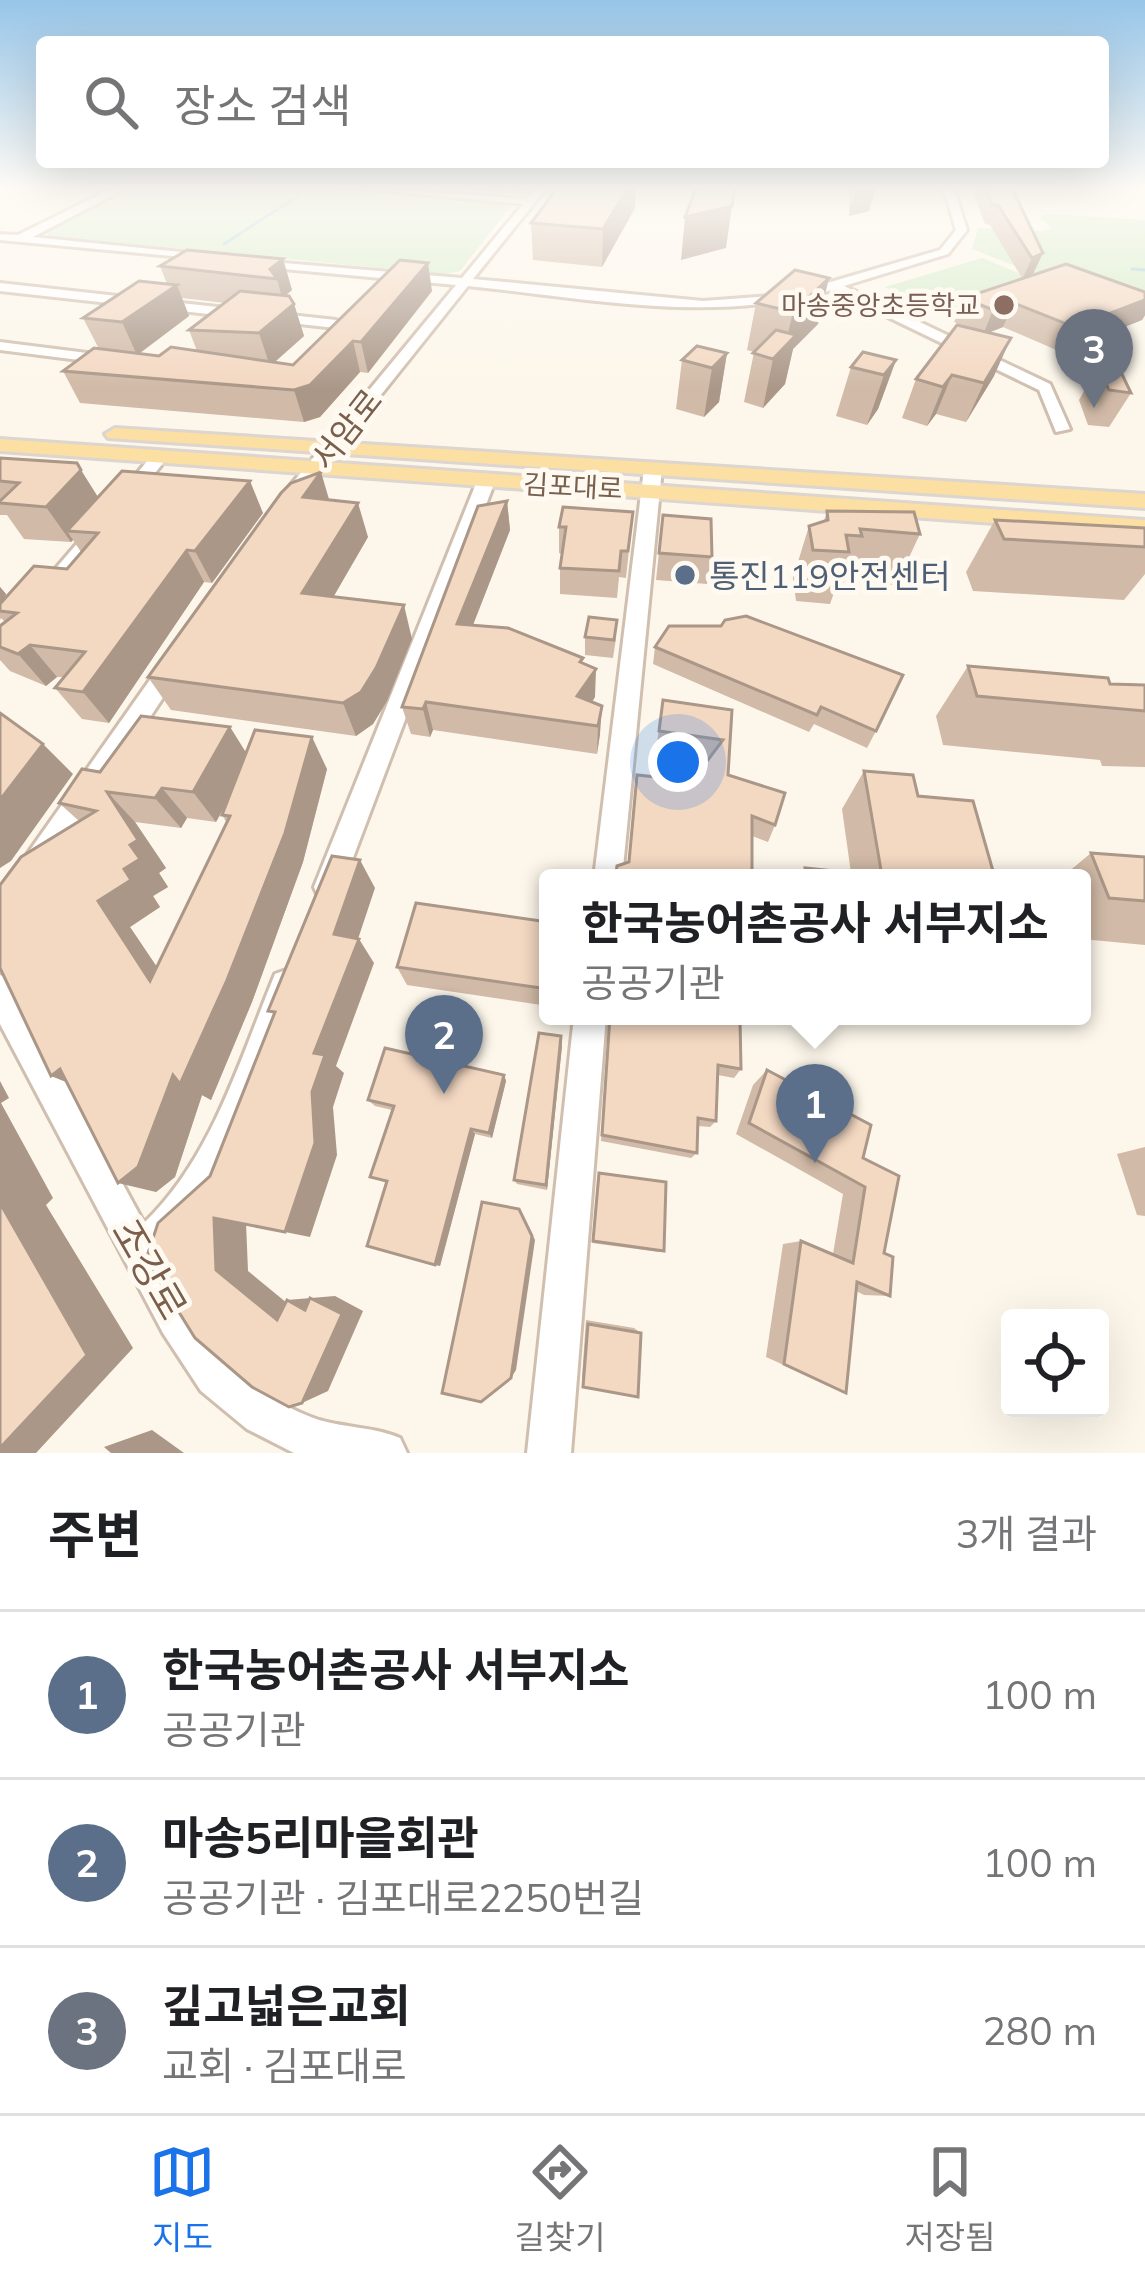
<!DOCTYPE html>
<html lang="ko">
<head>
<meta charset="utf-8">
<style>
  :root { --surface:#fff; --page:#f2f2f2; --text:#202124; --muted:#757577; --line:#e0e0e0; --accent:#1a73e8 }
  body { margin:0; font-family:Mulish,"Noto Sans KR",sans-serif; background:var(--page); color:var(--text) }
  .controls { position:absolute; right:36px; bottom:36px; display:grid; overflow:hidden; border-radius:12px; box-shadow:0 12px 48px #0002 }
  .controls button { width:108px; height:108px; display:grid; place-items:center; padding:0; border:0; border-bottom:3px solid var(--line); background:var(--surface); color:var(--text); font:60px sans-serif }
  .you { position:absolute; left:678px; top:762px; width:42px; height:42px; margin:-30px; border:9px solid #fff; border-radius:50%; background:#1a73e8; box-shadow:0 0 0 18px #1a73e833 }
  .badge { display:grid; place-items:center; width:78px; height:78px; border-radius:50%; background:var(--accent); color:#fff; font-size:39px; font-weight:700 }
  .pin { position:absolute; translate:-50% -99px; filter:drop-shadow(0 3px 6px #0008) }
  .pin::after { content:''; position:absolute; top:63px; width:42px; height:36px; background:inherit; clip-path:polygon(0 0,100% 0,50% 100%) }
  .popup { position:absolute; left:539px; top:869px; width:552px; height:156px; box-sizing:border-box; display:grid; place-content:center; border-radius:12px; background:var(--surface); filter:drop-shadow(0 3px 9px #0005); font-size:39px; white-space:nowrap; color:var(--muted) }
  .popup b { font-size:45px; color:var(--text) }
  .popup::after { content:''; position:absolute; left:50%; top:100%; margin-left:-24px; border:24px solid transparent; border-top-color:var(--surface) }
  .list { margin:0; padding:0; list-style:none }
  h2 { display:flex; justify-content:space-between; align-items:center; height:156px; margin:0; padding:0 48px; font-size:51px }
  h2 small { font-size:39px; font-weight:400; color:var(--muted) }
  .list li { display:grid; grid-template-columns:78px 1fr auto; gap:36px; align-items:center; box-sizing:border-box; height:168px; padding:0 48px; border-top:3px solid var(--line) }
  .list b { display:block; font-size:45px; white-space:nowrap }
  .list p { margin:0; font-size:39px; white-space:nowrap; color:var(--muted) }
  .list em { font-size:39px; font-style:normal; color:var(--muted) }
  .icon { flex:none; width:66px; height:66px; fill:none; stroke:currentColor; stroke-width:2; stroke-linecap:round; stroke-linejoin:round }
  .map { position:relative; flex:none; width:1145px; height:1453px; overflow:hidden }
  .search { position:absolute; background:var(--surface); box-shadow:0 12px 48px #0002; left:36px; right:36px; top:36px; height:132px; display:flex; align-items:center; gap:30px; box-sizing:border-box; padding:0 42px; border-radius:12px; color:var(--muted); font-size:45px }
  .sheet { height:660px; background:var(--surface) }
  nav { display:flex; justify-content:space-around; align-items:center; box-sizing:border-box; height:168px; border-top:3px solid var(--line); background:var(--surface); font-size:33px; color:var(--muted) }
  nav a { display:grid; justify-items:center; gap:6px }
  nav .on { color:var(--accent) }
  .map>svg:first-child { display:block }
</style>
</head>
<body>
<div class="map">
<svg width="1145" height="1453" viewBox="0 0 1145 1453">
  <rect width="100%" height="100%" fill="#fdf7eb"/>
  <g fill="#d4ecc8">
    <path d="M135 186H308L512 205 460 271 444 274 48 236 46 231Z"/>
    <path d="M1049 214 1145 220V317L972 249 978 228 1044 231 1051 228 1040 217Z"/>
    <path d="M982 258 1038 281 940 312 885 287Z"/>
  </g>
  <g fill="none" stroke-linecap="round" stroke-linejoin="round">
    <g stroke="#a4ceda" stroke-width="3">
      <path d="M224 244 298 196"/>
      <path d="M1132 269 1145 270"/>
    </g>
    <g stroke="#d0bfaf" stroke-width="6">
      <g id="minor">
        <path d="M117 186H130L33 237 211 255 215 260 0 240V234L18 235Z"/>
        <path d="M336 186 527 199 538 186H548L473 279 703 301 786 295 940 250 956 230 943 186H953L967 230 948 254 844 286 1050 384 1070 429 1056 432 1039 390 832 290C714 325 588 298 468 286L292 506H280V498L456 285 252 266 248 260 462 278 523 204Z"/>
        <path d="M0 283 336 320 343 324 336 328 0 291Z"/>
        <path d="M0 342 111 356 118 360 111 364 0 350Z"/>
        <path d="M153 454 167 458 132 502H120V494Z"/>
        <path d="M653 464 662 469 622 878H594L644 469Z"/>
        <path d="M486 476 495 481 342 887 338 896 328 900 318 896 314 887 477 481Z"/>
        <path d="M100 523 107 525V533L52 599H38L35 594 38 589 93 525Z"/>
        <path d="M174 655 182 657 185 663 182 669 48 871 38 874 28 871 24 862 28 853 166 657Z"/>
        <path d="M286 970 297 974 301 985C266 1079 237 1184 164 1257 203 1325 239 1394 319 1420 346 1428 375 1427 400 1438L407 1453H294L247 1429 201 1391 163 1333 0 1024V975L11 979 144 1223C212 1158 240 1059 275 974Z"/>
        <path d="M574 1016H606L571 1453H527Z"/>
      </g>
    </g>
    <g stroke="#dcd5d0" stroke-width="6">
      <g id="major">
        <path d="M115 428 1145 494V508L108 438 105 434Z"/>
        <path d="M0 439 1145 520V534L0 451Z"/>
      </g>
    </g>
    <use href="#minor" fill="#fff" fill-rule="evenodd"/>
    <use href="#major" fill="#fbdfa3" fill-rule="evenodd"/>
  </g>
  <g fill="#d1baa7" fill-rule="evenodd">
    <path d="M474 186H531L524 194 475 191Z"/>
    <path d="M849 186H876L869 211 849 216Z"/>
    <path d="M977 186H1011L1043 253 1033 274 1145 292V315L1142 320 1061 352 1003 327 988 333 994 376 966 422 936 414 927 426 902 418 916 379 968 328 954 322 964 298 1022 278 990 225 985 224 974 195Z"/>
    <path d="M635 208 602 267 533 260 531 223Z"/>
    <path d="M283 259 292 290 285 296 294 304 304 336 275 362 293 365 432 291 368 373 360 372 320 417 304 422 80 403 63 371 99 349 83 318 167 284 160 266ZM182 298 225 303 189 330 197 351 159 356 139 354 189 316Z"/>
    <path d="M795 270 818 324 793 349 785 384 763 408 744 402 754 352 747 350 756 303Z"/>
    <path d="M727 353 719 402 704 417 676 409 682 360Z"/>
    <path d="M896 360 878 409 867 425 836 416 851 367Z"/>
    <path d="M1098 366 1131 393 1109 427 1088 425 1079 400Z"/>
    <path d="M0 458 98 497 263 513 212 583 204 582 109 723 82 719 55 688 64 677H57L46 686 10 671 0 660V626L5 622 1 618 0 620V587L6 594 5 598 67 569 81 552 73 540 71 542 24 539 7 515H0Z"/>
    <path d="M329 500 368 537 333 597 412 639 387 701 373 724 356 736 171 710 148 677Z"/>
    <path d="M507 501 510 530 473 625 583 663 595 697 592 702 600 734 597 754 433 730 430 737 411 734 402 707Z"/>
    <path d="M827 511 920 534 896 585 844 581 842 588 836 587 830 604 796 601 793 578 809 526 824 521Z"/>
    <path d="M633 512 626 578 619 577 617 598 560 594V568L562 554 559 553V527Z"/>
    <path d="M663 515 712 557 707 584 656 580Z"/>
    <path d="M995 520 1145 528V574L1124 600 973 591 966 572Z"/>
    <path d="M669 626 876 731 867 748 814 724 809 732 653 664 655 647Z"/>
    <path d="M585 637 616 638 613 658 585 655Z"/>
    <path d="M968 666 1110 684 1145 685V767L1102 766 1100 760 943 745 936 716Z"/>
    <path d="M663 700 732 710 728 775 775 825 768 842 752 836 628 862 709 758 656 751Z"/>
    <path d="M230 727 246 753 327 769 303 862 252 1002 211 1100 202 1095 175 1177 156 1192 79 821 59 803 100 772ZM227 803 222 815 227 823 157 967 130 927 160 907 153 896 168 887 159 873 166 868 135 822 181 828 187 818 216 822Z"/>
    <path d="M864 771 918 796 995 878H799L805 868 851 873 842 809Z"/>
    <path d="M1091 853 1145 857V945L1082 939V878H1061Z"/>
    <path d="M548 922V1006L407 985 397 967Z"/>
    <path d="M609 1016 741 1069 734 1078 718 1075 716 1121 710 1127 698 1126 697 1153 691 1158 601 1141Z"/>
    <path d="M562 1046 547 1190 517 1184 514 1180Z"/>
    <path d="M767 1070 863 1158 884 1253 890 1296 864 1295 856 1291 846 1393 766 1357 783 1244 801 1241 833 1254 843 1194 736 1134 753 1085Z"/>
    <path d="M504 1075 506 1081 492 1138 475 1134 440 1266 387 1183 370 1177 392 1110 375 1106 368 1100Z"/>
    <path d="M1145 1147V1216L1137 1215 1117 1154Z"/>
    <path d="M598 1177 664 1251 659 1252 592 1243Z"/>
    <path d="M586 1320 634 1328 641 1333 583 1387 582 1376Z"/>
  </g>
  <g fill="#aa9788">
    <path d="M629 186H636L635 208 602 267 603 229Z"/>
    <path d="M867 186H876L869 211 849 216 856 188Z"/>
    <path d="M732 206 726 248 681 260 685 217Z"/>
    <path d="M1043 253 1033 274 1022 280 1032 258Z"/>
    <path d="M283 259 292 290 282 298 277 279 270 269Z"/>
    <path d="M428 263 432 291 368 373 361 342Z"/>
    <path d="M829 278 818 324 793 349 785 384 763 408 773 359 785 346 793 312Z"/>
    <path d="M177 285 189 316 137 355 122 322Z"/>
    <path d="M1145 300V315L1142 320 1061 352 1074 327Z"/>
    <path d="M1014 303 1003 327 983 335 993 310Z"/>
    <path d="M294 304 304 336 270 366 259 333Z"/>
    <path d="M1011 338 994 376 966 422 984 383Z"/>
    <path d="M353 341 360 372 320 417 304 422 294 390Z"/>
    <path d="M727 353 719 402 704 417 712 368Z"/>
    <path d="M896 360 878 409 867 425 884 375Z"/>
    <path d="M952 375 936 414 927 426 943 387Z"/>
    <path d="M81 470 103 505 67 531 73 540 71 542 46 507Z"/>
    <path d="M321 472 331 506 303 497Z"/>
    <path d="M250 481 263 513 212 583 195 551Z"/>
    <path d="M507 501 510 530 462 653 457 624Z"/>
    <path d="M358 503 368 537 316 627 302 593Z"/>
    <path d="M187 550 204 582 109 723 83 692Z"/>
    <path d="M0 587 6 594 2 611H0Z"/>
    <path d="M404 605 412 639 387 701 373 724 356 736 343 703Z"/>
    <path d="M30 645 57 677 46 686 18 654Z"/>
    <path d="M596 669 595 697 577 724V696Z"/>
    <path d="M426 702 433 730 430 737 423 709Z"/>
    <path d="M602 706 600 734 597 754 598 726Z"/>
    <path d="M230 727 250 759 216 822 193 792Z"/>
    <path d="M312 737 327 769 303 862 252 1002 211 1100 202 1095 175 1177 156 1192 118 1183 173 1075Z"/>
    <path d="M43 744 73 774 11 861 0 868V800Z"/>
    <path d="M162 788 187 818 181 828 155 798Z"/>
    <path d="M107 792 135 822 166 868 159 873 168 887 153 896 160 907 130 927 181 1003 150 981 98 901 124 869 130 845Z"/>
    <path d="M360 860 375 888 353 954 359 939 374 963 336 1066 344 1073 333 1107 337 1155 310 1237 285 1232 312 1092 314 1053 334 934Z"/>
    <path d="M561 1036 562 1046 547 1190 546 1185Z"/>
    <path d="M60 1069 91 1092 51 1076Z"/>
    <path d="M504 1075 506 1081 492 1138 489 1133Z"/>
    <path d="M0 1081 9 1098 1 1103 53 1198 46 1205 133 1348 36 1453H0Z"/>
    <path d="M471 1129 475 1134 440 1266 435 1265Z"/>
    <path d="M519 1209 535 1240 516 1370 511 1378Z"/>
    <path d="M214 1218 246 1223 248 1271 304 1317 277 1320 216 1270Z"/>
    <path d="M335 1296 363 1311 328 1391 302 1403 305 1310 287 1300Z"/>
    <path d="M152 1430 184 1453H111L104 1447Z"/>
  </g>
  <g fill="#f3d8c2" stroke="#aa9788" stroke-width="3">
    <path d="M559 186H629L603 229 531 223Z"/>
    <path d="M697 186H735L732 206 685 217Z"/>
    <path d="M985 186H1011L1043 253 1032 258 998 205H992Z"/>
    <path d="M187 250 283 259 270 269 277 279 160 266Z"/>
    <path d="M400 260 428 263 361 342 353 341 310 385 294 390 63 371 94 348 159 356 171 347 293 365Z"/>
    <path d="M1066 264 1145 292V300L1074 327 1014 303 993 310 964 298Z"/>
    <path d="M795 270 829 278 793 312 756 303Z"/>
    <path d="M139 281 177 285 122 322 83 318Z"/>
    <path d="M240 291 289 296 294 304 259 333 189 330Z"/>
    <path d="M957 325 1011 338 984 383 952 375 943 387 916 379Z"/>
    <path d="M776 330 796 335 773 359 753 353Z"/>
    <path d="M697 346 727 353 712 368 682 360Z"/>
    <path d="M863 352 896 360 884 375 851 367Z"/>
    <path d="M1098 366 1119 368 1131 393 1109 390Z"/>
    <path d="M0 458 77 463 81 470 46 507 0 503V501L19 483 0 481Z"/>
    <path d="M122 471 250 481 195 551 187 550 83 692 55 688 85 652 30 645 18 654 0 647V626L17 613 0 611V604L34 566 67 569 98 533 67 531Z"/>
    <path d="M321 472 303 497 358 503 302 593 404 605 376 668 361 692 343 703 148 677 281 493 291 483Z"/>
    <path d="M507 501 457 624 508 628 583 658 580 662 596 669 577 696 602 706 598 726 426 702 423 709 402 707 478 506Z"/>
    <path d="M563 507 633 512 628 551H621L619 571 560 568 566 527H559Z"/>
    <path d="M827 511 914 512 920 534 860 529 862 536 846 535 849 552 813 550 809 526 828 520Z"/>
    <path d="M663 515 711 519 712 557 659 553Z"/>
    <path d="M995 520 1145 528V547L1004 539Z"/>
    <path d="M746 616 903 675 876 731 821 707 817 715 655 647 669 626H721L725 620Z"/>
    <path d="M589 617 617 620 614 640 585 637Z"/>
    <path d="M968 666 1108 678 1110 684 1145 685V711L977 696Z"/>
    <path d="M663 700 732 710 728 775 785 793 775 825 752 816V878H615L617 866 629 862 637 775 692 781 723 740 659 731Z"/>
    <path d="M0 713 43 744 0 800Z"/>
    <path d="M141 716 230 727 193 792 162 788 155 798 107 792 138 840 130 845 140 859 124 869 131 880 98 901 150 981 230 816 222 815 255 730 312 737 285 833 227 980 180 1084 173 1075 138 1167 118 1183 60 1069 51 1076 0 968V885L21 857 96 811 59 803 82 769 100 772Z"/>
    <path d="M864 771 913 775 918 796 973 801 995 878H806L805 868 882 876Z"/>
    <path d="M1091 853 1145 857V901L1109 898Z"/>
    <path d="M332 856 360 860 334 934 359 939 314 1053 325 1055 312 1092 315 1143 285 1232 214 1218 216 1270 277 1320 287 1300 305 1310 310 1298 342 1314 302 1403 289 1407 252 1387 195 1338 146 1259 158 1223 210 1176 275 1012 268 1011Z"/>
    <path d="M416 903 548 922V989L397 967Z"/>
    <path d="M610 1016H713L740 1020 741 1069 718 1065 716 1121 698 1118 697 1153 602 1135Z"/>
    <path d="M539 1033 561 1036 546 1185 514 1180Z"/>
    <path d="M385 1048 504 1075 489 1133 471 1129 435 1265 367 1246 387 1181 370 1177 394 1106 368 1100Z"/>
    <path d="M767 1070 871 1125 863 1158 899 1176 884 1253 893 1257 890 1296 857 1282 846 1393 784 1364 801 1241 853 1263 865 1187 749 1123Z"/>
    <path d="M599 1173 666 1182 664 1251 593 1241Z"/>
    <path d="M482 1202 519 1209 532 1236 511 1378 481 1402 442 1393Z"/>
    <path d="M0 1203 87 1355 0 1448Z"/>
    <path d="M588 1324 641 1333 638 1397 583 1387Z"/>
  </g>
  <linearGradient id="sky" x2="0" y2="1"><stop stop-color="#97c5e8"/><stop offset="0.48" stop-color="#fefbf6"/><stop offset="1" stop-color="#fefbf6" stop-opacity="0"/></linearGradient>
  <rect width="1145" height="389" fill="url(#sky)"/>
  <circle fill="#8d6e63" stroke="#fffaf1" stroke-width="4.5" cx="1004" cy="305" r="12"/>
  <circle fill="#5c6f8a" stroke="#fffaf1" stroke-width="4.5" cx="685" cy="575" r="12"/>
  <g text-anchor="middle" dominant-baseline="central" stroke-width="10" stroke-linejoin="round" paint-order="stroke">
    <g font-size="27" fill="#785e54" stroke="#fffaf1" text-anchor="end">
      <text x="980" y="305">마송중앙초등학교</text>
    </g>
    <g font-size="27" fill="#795f4c" stroke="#fffaf1">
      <text transform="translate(573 486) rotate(3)">김포대로</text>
    </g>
    <g font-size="33" fill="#795f4c" stroke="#fffaf1">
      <text transform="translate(346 429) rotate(-52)">서암로</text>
    </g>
    <g font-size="33" fill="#4e5e75" stroke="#fffaf1" text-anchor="start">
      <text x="709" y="575">통진119안전센터</text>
    </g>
    <g font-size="39" fill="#795f4c" stroke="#fffaf1">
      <text transform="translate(150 1269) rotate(60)">조강로</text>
    </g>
  </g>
</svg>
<div class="controls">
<button><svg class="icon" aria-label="locate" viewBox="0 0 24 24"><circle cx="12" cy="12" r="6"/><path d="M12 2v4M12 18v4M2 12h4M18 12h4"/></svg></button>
</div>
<div class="you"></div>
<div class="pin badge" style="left:815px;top:1163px;background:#5c6f8a">1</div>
<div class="popup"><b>한국농어촌공사 서부지소</b>공공기관</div>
<div class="pin badge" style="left:444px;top:1094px;background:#5c6f8a">2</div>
<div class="pin badge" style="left:1094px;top:408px;background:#6b7280">3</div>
<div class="search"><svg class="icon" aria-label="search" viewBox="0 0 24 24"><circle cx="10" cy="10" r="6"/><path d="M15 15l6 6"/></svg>장소 검색</div>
</div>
<section class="sheet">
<h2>주변<small>3개 결과</small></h2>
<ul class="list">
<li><span class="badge" style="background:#5c6f8a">1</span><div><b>한국농어촌공사 서부지소</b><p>공공기관</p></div><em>100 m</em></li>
<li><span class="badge" style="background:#5c6f8a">2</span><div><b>마송5리마을회관</b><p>공공기관 · 김포대로2250번길</p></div><em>100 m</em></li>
<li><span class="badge" style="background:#6b7280">3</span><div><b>깊고넓은교회</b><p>교회 · 김포대로</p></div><em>280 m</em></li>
</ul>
</section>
<nav>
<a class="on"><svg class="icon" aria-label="map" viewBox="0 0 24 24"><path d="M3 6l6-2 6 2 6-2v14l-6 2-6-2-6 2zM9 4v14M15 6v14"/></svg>지도</a>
<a><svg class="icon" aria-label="directions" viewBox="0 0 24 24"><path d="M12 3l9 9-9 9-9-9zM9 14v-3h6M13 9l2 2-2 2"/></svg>길찾기</a>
<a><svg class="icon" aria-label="saved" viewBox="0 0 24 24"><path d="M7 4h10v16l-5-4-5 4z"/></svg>저장됨</a>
</nav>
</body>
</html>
